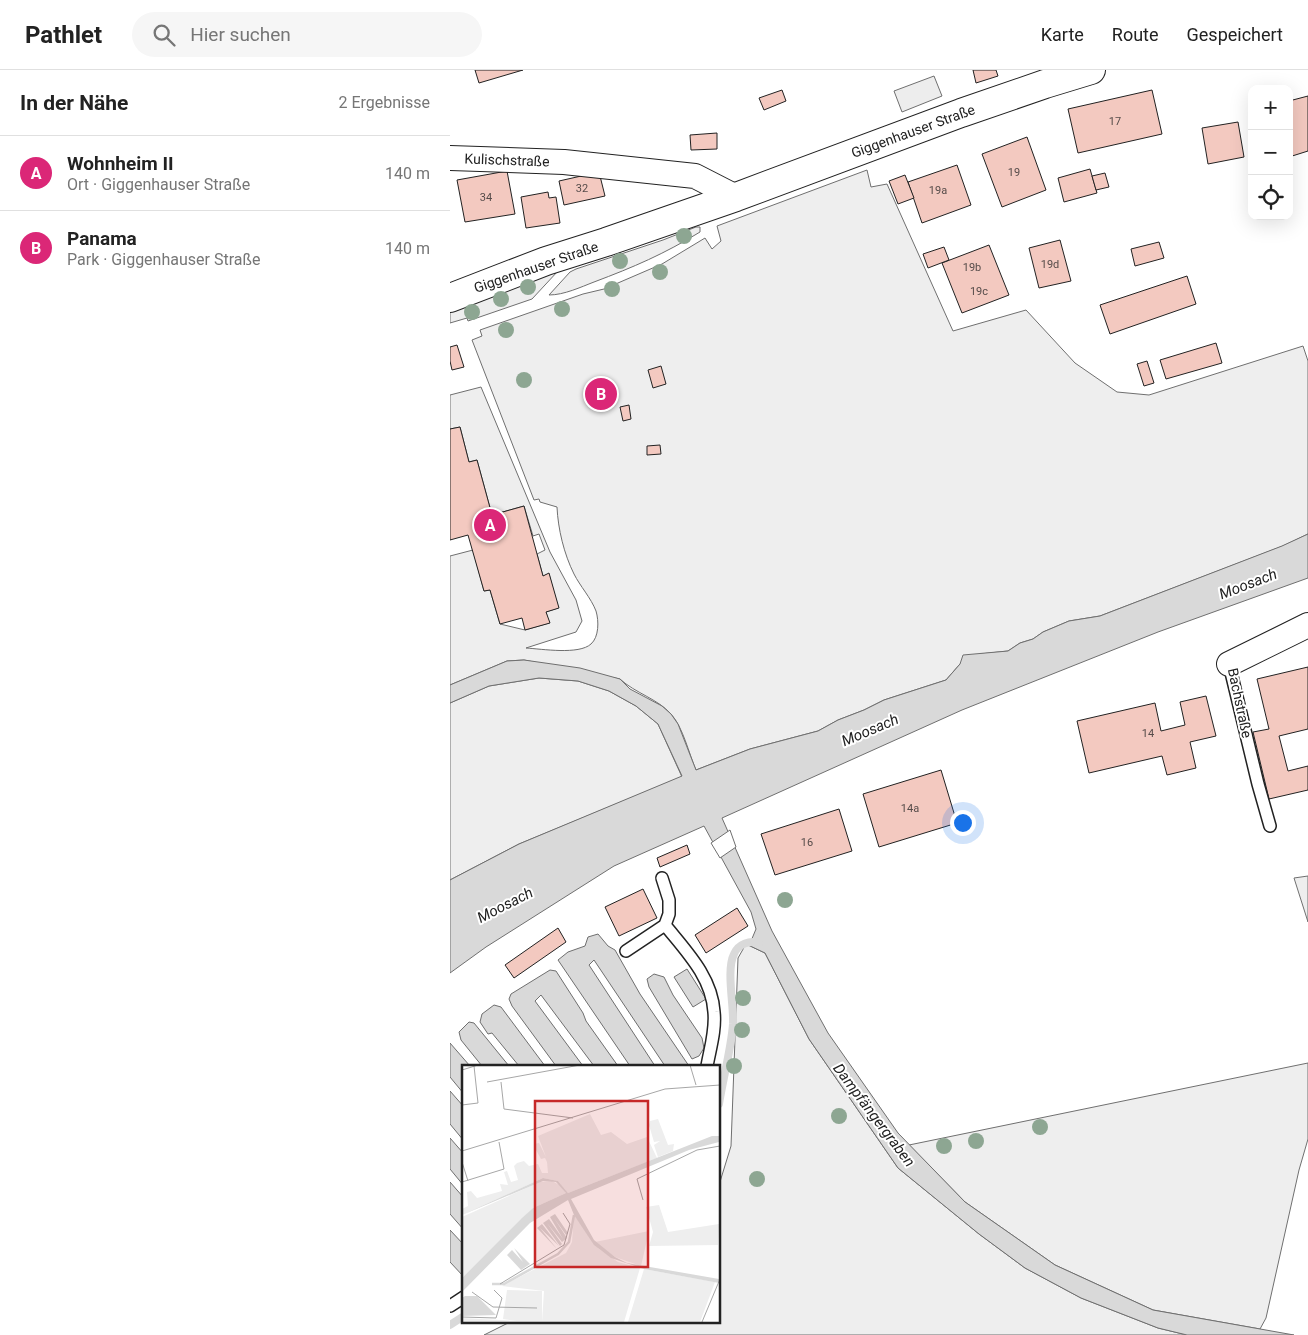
<!DOCTYPE html>
<html lang="de">
<head>
<meta charset="utf-8">
<style>
  :root { --surface:#fff; --page:#f6f6f6; --text:#222; --muted:#767676; --line:#e0e0e0; --accent:#db2777 }
  body { margin:0; font-family:Roboto,sans-serif; background:var(--page); color:var(--text) }
  .controls { position:absolute; right:15px; top:15px; display:grid; overflow:hidden; border-radius:10px; box-shadow:0 5px 20px #0002 }
  .controls button { width:45px; height:45px; display:grid; place-items:center; padding:0; border:0; border-bottom:1px solid var(--line); background:var(--surface); color:var(--text); font:25px sans-serif }
  .you { position:absolute; left:512px; top:752px; width:18px; height:18px; margin:-12px; border:4px solid #fff; border-radius:50%; background:#1a73e8; box-shadow:0 0 0 8px #1a73e833 }
  .badge { display:grid; place-items:center; width:32px; height:32px; border-radius:50%; background:var(--accent); color:#fff; font-size:16px; font-weight:700 }
  .pin { position:absolute; translate:-50% -50%; border:2px solid #fff; box-shadow:0 1px 5px #0006 }
  .list { margin:0; padding:0; list-style:none }
  h2 { display:flex; justify-content:space-between; align-items:center; height:65px; margin:0; padding:0 20px; font-size:21px }
  h2 small { font-size:16px; font-weight:400; color:var(--muted) }
  .list li { display:grid; grid-template-columns:32px 1fr auto; gap:15px; align-items:center; box-sizing:border-box; height:75px; padding:0 20px; border-top:1px solid var(--line) }
  .list b { display:block; font-size:19px; white-space:nowrap }
  .list p { margin:0; font-size:16px; white-space:nowrap; color:var(--muted) }
  .list em { font-size:16px; font-style:normal; color:var(--muted) }
  .icon { flex:none; width:28px; height:28px; fill:none; stroke:currentColor; stroke-width:2; stroke-linecap:round; stroke-linejoin:round }
  .map { position:relative; flex:none; width:858px; height:1265px; overflow:hidden }
  header { display:flex; align-items:center; gap:30px; box-sizing:border-box; height:70px; padding:0 25px; background:var(--surface); border-bottom:1px solid var(--line) }
  header strong { font-size:24px }
  nav { display:flex; gap:28px; margin-inline-start:auto; font-size:18px }
  .search { width:350px; height:45px; background:var(--page); display:flex; align-items:center; gap:12px; box-sizing:border-box; padding:0 18px; border-radius:28px; color:var(--muted); font-size:19px }
  main { display:flex }
  aside { flex:1; background:var(--surface) }
  .map>svg:first-child { display:block }
</style>
</head>
<body>
<header>
<strong>Pathlet</strong>
<div class="search"><svg class="icon" aria-label="search" viewBox="0 0 24 24"><circle cx="10" cy="10" r="6"/><path d="M15 15l6 6"/></svg>Hier suchen</div>
<nav><a>Karte</a><a>Route</a><a>Gespeichert</a></nav>
</header>
<main>
<aside>
<h2>In der Nähe<small>2 Ergebnisse</small></h2>
<ul class="list">
<li><span class="badge">A</span><div><b>Wohnheim II</b><p>Ort · Giggenhauser Straße</p></div><em>140 m</em></li>
<li><span class="badge">B</span><div><b>Panama</b><p>Park · Giggenhauser Straße</p></div><em>140 m</em></li>
</ul>
</aside>
<div class="map">
<svg width="858" height="1265" viewBox="0 0 858 1265">
  <rect width="100%" height="100%" fill="#fff"/>
  <g fill="#eee" stroke="#6f6f6f">
    <path d="M417 100 421 117 437 114 503 261 576 240 625 293 667 322 699 325 853 276 858 291V464L833 476 650 546 619 551 593 562 583 569 570 573 558 581 530 584 510 594 496 610 434 630 414 640 388 650 368 661 300 679 246 700C239 684 233 657 221 644 208 629 185 623 170 609L74 590 57 591 0 615V486L23 480 34 521 40 520 50 554 75 560 99 553 96 542 108 538 99 504 93 506 87 484 95 480 89 464 83 466 74 436 42 445 27 390 19 392 10 357 0 359V325L31 317 100 482 126 530 132 551 126 562 76 578C92 579 129 585 141 574 149 567 149 551 146 541 141 528 130 516 124 504 114 484 108 459 107 437L90 432 89 429 84 430 22 270 32 266 30 260 133 224 154 219 212 194 255 168 262 179 271 171 267 156Z"/>
    <path d="M246 157H250V162C214 184 184 197 144 212 131 217 114 225 99 225L120 202 126 199 213 170Z"/>
    <path d="M108 201 82 229 18 251 17 248 0 253V242Z"/>
    <path d="M89 608 128 611 159 621 186 636 208 654 232 707 69 774 0 810V633L39 616Z"/>
    <path d="M858 806V852L844 808Z"/>
    <path d="M296 874 315 883 359 969 448 1098 529 1164 575 1198 631 1228 708 1258 737 1265H34L62 1251H269V1115L281 1076 288 888Z"/>
    <path d="M858 993V1069L849 1100 816 1248 810 1259 703 1240 605 1195 515 1132 459 1075Z"/>
  </g>
  <path fill="#ededed" stroke="#6f6f6f" d="M484 6 492 26 452 42 444 21Z"/>
  <g fill="#d9d9d9" stroke="#6f6f6f">
    <path d="M858 464V508L708 562 512 640 272 748 322 861 378 963 448 1063 515 1132 605 1195 703 1240 844 1265H737L708 1258 631 1228 575 1198 529 1164 448 1098 359 969 315 883 296 874 301 871 306 859 301 842 254 756 164 796 36 877 0 903V810L69 774 232 706 208 654 186 636 159 621 128 611 89 608 39 616 0 633V615L57 591 74 590 130 598 170 609 180 619 212 636 221 644 228 654 246 700 300 679 368 661 388 650 414 640 434 630 496 610 510 594 513 585 558 581 570 573 583 569 593 562 619 551 650 546 832 476Z"/>
    <path d="M148 864 158 876 165 880 190 924 239 996H215L144 890 139 895 205 996H180L108 890 118 882 135 876 138 867Z"/>
    <path d="M237 899 256 929 243 937 224 907Z"/>
    <path d="M100 900 106 901 133 943 136 951 168 996H144L91 925 85 931 133 996H106L62 936 59 929 61 924Z"/>
    <path d="M204 904 214 907 223 925 252 968 254 978 249 986 242 989 199 917 197 909Z"/>
    <path d="M44 935 51 937 95 996H69L42 963 38 964 30 952 32 944Z"/>
    <path d="M19 952 24 953 59 996H32L11 970 9 962Z"/>
    <path d="M0 973 20 996H14V1024L0 1007Z"/>
    <path d="M0 1021 14 1037V1071L0 1054Z"/>
    <path d="M0 1068 14 1084V1116L0 1099Z"/>
    <path d="M0 1112 14 1128V1160L0 1144Z"/>
    <path d="M0 1160 14 1175V1207L0 1192Z"/>
  </g>
  <path fill="#fff" stroke="#6f6f6f" d="M280 760 286 777 270 788 261 773Z"/>
  <g fill="none" stroke-linecap="round" stroke-linejoin="round">
    <g stroke="#d9d9d9" stroke-width="8">
      <path d="M269 1034C273 1008 281 980 283 954 284 935 276 900 284 884 288 874 300 870 309 873"/>
      <path d="M0 1255 14 1246"/>
    </g>
  </g>
  <g fill="#f3c9c0" stroke="#222">
    <path d="M25 0H73L29 13Z"/>
    <path d="M523 0H546L548 6 526 13Z"/>
    <path d="M332 20 336 31 314 40 309 28Z"/>
    <path d="M702 20 712 64 628 83 618 39Z"/>
    <path d="M858 26V81L839 87V31Z"/>
    <path d="M788 52 794 87 758 94 752 58Z"/>
    <path d="M267 63V79L241 80 240 65Z"/>
    <path d="M577 67 596 120 552 137 532 84Z"/>
    <path d="M507 95 521 135 472 153 458 112Z"/>
    <path d="M640 99 647 123 614 132 608 108Z"/>
    <path d="M57 101 65 144 15 152 7 110Z"/>
    <path d="M149 102 155 126 114 135 109 111Z"/>
    <path d="M655 103 659 117 646 120 642 106Z"/>
    <path d="M455 105 464 128 448 134 439 111Z"/>
    <path d="M98 122 99 128 106 127 110 153 76 158 71 127Z"/>
    <path d="M610 170 621 211 589 218 579 178Z"/>
    <path d="M709 172 714 188 685 196 681 179Z"/>
    <path d="M539 175 559 225 512 243 492 193Z"/>
    <path d="M494 177 499 190 478 198 473 184Z"/>
    <path d="M737 206 746 234 660 264 650 235Z"/>
    <path d="M766 273 772 293 716 309 710 290Z"/>
    <path d="M7 275 14 297 2 300 0 291V277Z"/>
    <path d="M697 291 704 313 694 316 687 294Z"/>
    <path d="M211 296 216 314 203 318 198 300Z"/>
    <path d="M179 335 181 349 173 351 170 337Z"/>
    <path d="M10 357 19 392 27 390 42 445 74 436 93 506 99 503 109 538 96 542 100 553 75 560 72 548 50 554 40 520 34 521 18 465 0 470V359Z"/>
    <path d="M210 375 211 384 197 385V376Z"/>
    <path d="M858 597V659L829 666 838 701 858 696V720L819 729 803 662 819 659 807 609Z"/>
    <path d="M756 626 766 666 740 672 746 698 717 705 712 686 639 703 627 651 705 633 711 661 735 655 730 632Z"/>
    <path d="M491 700 507 753 429 777 413 724Z"/>
    <path d="M389 739 402 781 325 805 311 764Z"/>
    <path d="M237 775 240 784 210 797 207 788Z"/>
    <path d="M193 819 207 848 169 866 155 837Z"/>
    <path d="M287 838 298 856 256 883 245 865Z"/>
    <path d="M108 858 116 872 64 908 55 895Z"/>
  </g>
  <g fill="none" stroke-linecap="round" stroke-linejoin="round">
    <g stroke="#222" stroke-width="14">
      <g id="service">
        <path d="M779 594 808 714 820 756"/>
        <path d="M215 855C236 881 262 907 264 942 266 960 260 979 257 996"/>
        <path d="M176 881 215 855 219 844V830L212 808"/>
        <path d="M0 1236 14 1227"/>
      </g>
    </g>
    <g stroke="#222" stroke-width="26">
      <g id="minor">
        <path d="M0 88 114 92 245 106 286 127"/>
        <path d="M779 594 858 555"/>
      </g>
    </g>
    <g stroke="#222" stroke-width="30">
      <path id="secondary" d="M0 228 96 191 156 172 286 127 511 43 595 14 641 0"/>
    </g>
    <use href="#service" stroke="#fff" stroke-width="11"/>
    <use href="#minor" stroke="#fff" stroke-width="24"/>
    <use href="#secondary" stroke="#fff" stroke-width="28"/>
  </g>
  <g fill="#8da692">
    <circle cx="234" cy="166" r="8"/>
    <circle cx="170" cy="191" r="8"/>
    <circle cx="210" cy="202" r="8"/>
    <circle cx="78" cy="217" r="8"/>
    <circle cx="162" cy="219" r="8"/>
    <circle cx="51" cy="229" r="8"/>
    <circle cx="112" cy="239" r="8"/>
    <circle cx="22" cy="242" r="8"/>
    <circle cx="56" cy="260" r="8"/>
    <circle cx="74" cy="310" r="8"/>
    <circle cx="335" cy="830" r="8"/>
    <circle cx="293" cy="928" r="8"/>
    <circle cx="292" cy="960" r="8"/>
    <circle cx="284" cy="996" r="8"/>
    <circle cx="389" cy="1046" r="8"/>
    <circle cx="590" cy="1057" r="8"/>
    <circle cx="526" cy="1071" r="8"/>
    <circle cx="494" cy="1076" r="8"/>
    <circle cx="307" cy="1109" r="8"/>
  </g>
  <g text-anchor="middle" dominant-baseline="central" stroke-width="4" stroke-linejoin="round" paint-order="stroke">
    <g font-size="11" fill="#564c4a">
      <text x="665" y="51">17</text>
      <text x="564" y="102">19</text>
      <text x="132" y="118">32</text>
      <text x="488" y="120">19a</text>
      <text x="36" y="127">34</text>
      <text x="600" y="194">19d</text>
      <text x="522" y="197">19b</text>
      <text x="529" y="221">19c</text>
      <text x="698" y="663">14</text>
      <text x="460" y="738">14a</text>
      <text x="357" y="772">16</text>
    </g>
    <g font-size="14" fill="#222" stroke="#fff">
      <text transform="translate(463 61) rotate(-20)">Giggenhauser Straße</text>
      <text transform="translate(57 90) rotate(2)">Kulischstraße</text>
      <text transform="translate(86 197) rotate(-19)">Giggenhauser Straße</text>
      <text transform="translate(790 633) rotate(78)">Bachstraße</text>
    </g>
    <g font-size="15" font-style="italic" fill="#222" stroke="#fff">
      <text transform="translate(798 514) rotate(-21)">Moosach</text>
      <text transform="translate(420 660) rotate(-23)">Moosach</text>
      <text transform="translate(55 835) rotate(-27)">Moosach</text>
      <text transform="translate(424 1045) rotate(53)">Dampfängergraben</text>
    </g>
  </g>
  <g transform="translate(12 995)">
    <rect width="258" height="258" fill="#fff"/>
    <path d="M128 49 139 70 149 67 165 79 185 72 195 93 106 128 96 116 81 113 0 150V144L6 141 5 127 9 126 15 133 40 126 38 119 46 120 42 107 45 106 49 117 56 115 52 101 55 98 62 96 67 101 76 99 80 108H86L85 97 83 93 79 94 73 83 72 79 77 78 84 92 76 71ZM196 54 206 80 212 79 211 86 196 92 192 80 198 76 192 77 187 60 188 56ZM90 116 101 122 104 128 71 143 0 213V152L78 117ZM197 140 206 167 257 159 256 180 187 181 191 167 184 142ZM112 150 137 184 156 197 178 203 162 257H0V253L55 256 41 254 45 225 80 226V257L82 226 40 221 104 188 110 177ZM187 166 179 201 153 192 133 177ZM182 204 253 217 238 257H166Z" fill="#eee"/>
    <path d="M250 71H257V77L227 85 109 134 132 175 153 192 165 198 257 214V218L182 204 149 193 132 180 112 150 106 135 68 158 0 227V213L60 153 71 143 104 128 94 117 81 116 0 150 81 113 96 116 106 128ZM93 149 106 168 104 170 92 153 105 173 100 177 85 158 100 179 98 181 81 158 87 154 101 174 88 152ZM80 159 97 181 78 163 95 184 75 163ZM52 183 68 199 59 205 45 190 50 185 61 197ZM3 231H15L34 250 0 251V233Z" fill="#d9d9d9"/>
    <path fill="none" stroke="#d9d9d9" stroke-width="2.5" d="M30 219H42L96 189 107 177 112 150"/>
    <path fill="none" stroke="#a7a7a7" stroke-width="1" d="M228 0 234 20M0 5 16 0M25 17 118 0M39 17 42 44 111 53M0 40 16 38 12 1M0 86 203 24 258 20M0 97 6 116M0 117 42 104 37 77M181 135 175 114 235 85 258 81M38 219 102 180 108 159 101 148M10 227 31 242 75 243M0 252 34 253 40 233 32 225M240 257 258 214"/>
    <path fill="#c62828" fill-opacity="0.15" stroke="#c62828" stroke-width="2.5" d="M73 36H186V202H73Z"/>
    <rect width="258" height="258" fill="none" stroke="#222" stroke-width="2.5"/>
  </g>
</svg>
<div class="controls">
<button>+</button>
<button>−</button>
<button><svg class="icon" aria-label="locate" viewBox="0 0 24 24"><circle cx="12" cy="12" r="6"/><path d="M12 2v4M12 18v4M2 12h4M18 12h4"/></svg></button>
</div>
<div class="you"></div>
<div class="pin badge" style="left:40px;top:455px">A</div>
<div class="pin badge" style="left:151px;top:324px">B</div>
</div>
</main>
</body>
</html>
